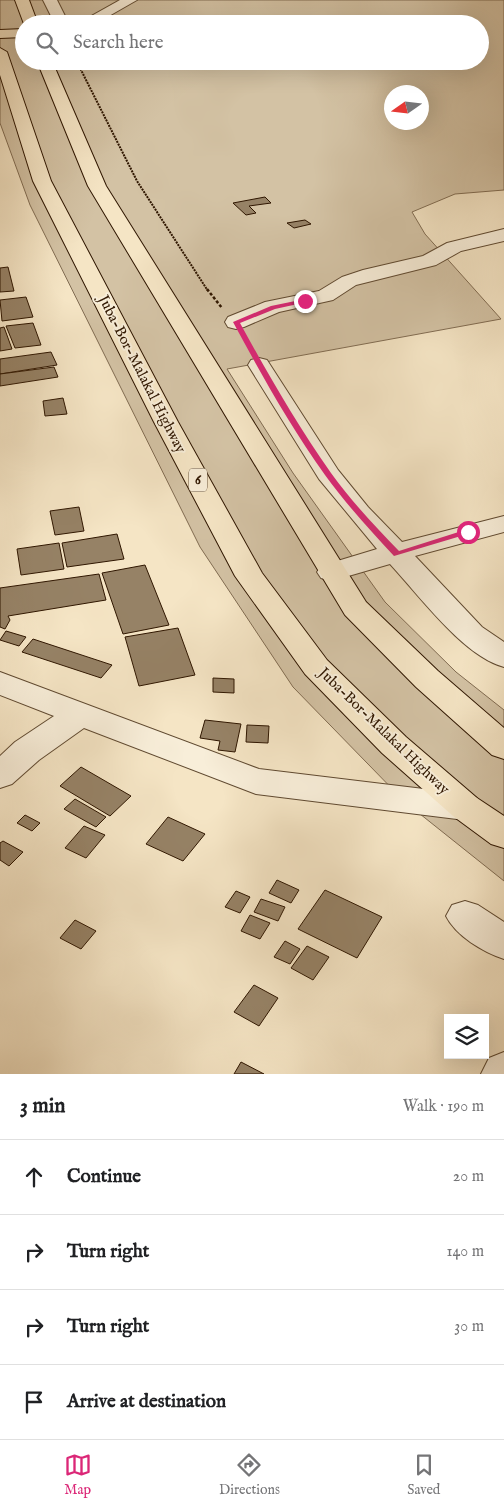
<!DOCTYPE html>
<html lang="en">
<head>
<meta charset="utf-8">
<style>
  :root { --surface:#fff; --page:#f6f6f6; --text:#202124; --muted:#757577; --line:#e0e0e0; --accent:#db2777 }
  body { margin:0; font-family:"IM FELL English",serif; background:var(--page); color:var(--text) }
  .controls { position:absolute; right:15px; bottom:15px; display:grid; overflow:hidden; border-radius:0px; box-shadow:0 5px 20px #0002 }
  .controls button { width:45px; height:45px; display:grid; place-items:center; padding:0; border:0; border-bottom:1px solid var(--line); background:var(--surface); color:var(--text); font:25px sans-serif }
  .compass { position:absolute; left:384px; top:85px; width:45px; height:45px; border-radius:50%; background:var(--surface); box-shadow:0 5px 20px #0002; rotate:256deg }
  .stop { position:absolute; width:15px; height:15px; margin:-11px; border:4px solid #db2777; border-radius:50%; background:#fff }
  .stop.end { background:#db2777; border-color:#fff; box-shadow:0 1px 5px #0008 }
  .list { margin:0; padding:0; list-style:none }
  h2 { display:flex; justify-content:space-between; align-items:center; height:65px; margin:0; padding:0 20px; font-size:21px }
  h2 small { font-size:16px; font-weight:400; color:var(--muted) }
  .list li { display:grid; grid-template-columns:32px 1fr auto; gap:15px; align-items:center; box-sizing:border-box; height:75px; padding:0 20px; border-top:1px solid var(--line) }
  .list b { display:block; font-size:19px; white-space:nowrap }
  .list em { font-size:16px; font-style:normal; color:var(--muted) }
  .icon { flex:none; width:28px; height:28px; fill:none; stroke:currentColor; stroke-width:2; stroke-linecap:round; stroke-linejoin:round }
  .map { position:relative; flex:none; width:504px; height:1074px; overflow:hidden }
  .search { position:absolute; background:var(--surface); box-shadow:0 5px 20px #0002; left:15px; right:15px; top:15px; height:55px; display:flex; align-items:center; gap:12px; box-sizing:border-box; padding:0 18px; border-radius:28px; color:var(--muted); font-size:19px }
  .sheet { height:365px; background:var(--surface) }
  nav { display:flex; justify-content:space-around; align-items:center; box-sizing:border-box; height:70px; border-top:1px solid var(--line); background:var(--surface); font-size:14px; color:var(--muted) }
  nav a { display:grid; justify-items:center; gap:2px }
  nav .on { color:var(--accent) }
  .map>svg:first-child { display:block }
</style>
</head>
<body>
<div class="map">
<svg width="504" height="1074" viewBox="0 0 504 1074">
  <rect width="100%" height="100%" fill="#f5e5c5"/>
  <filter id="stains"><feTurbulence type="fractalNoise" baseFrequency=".004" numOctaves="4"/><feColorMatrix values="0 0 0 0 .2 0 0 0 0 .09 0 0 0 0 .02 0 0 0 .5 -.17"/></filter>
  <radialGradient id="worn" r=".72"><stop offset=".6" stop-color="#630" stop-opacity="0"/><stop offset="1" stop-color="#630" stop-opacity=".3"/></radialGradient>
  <path fill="#d3c2a4" stroke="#816c52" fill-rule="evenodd" d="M0 0H504V190L455 194 412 212 425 234 501 319 227 369 293 473 385 602 456 672 504 710V881L405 802 293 687 200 547 30 205 0 123ZM24 24H480V61H24ZM392 92H422V122H392Z"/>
  <g fill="#968266" stroke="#2f1600">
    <path d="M265 197 271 203 249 206 256 213 246 215 233 203Z"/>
    <path d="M305 220 311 224 294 228 287 223Z"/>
    <path d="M8 267 14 291 0 292V268Z"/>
    <path d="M26 297 33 317 2 321 0 300Z"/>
    <path d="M33 323 41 345 15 348 6 326Z"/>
    <path d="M4 327 12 349 0 351V328Z"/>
    <path d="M51 352 57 365 0 374V359Z"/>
    <path d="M54 367 58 377 0 386V374Z"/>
    <path d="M63 398 67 414 45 416 43 401Z"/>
    <path d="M79 507 84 531 55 535 50 511Z"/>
    <path d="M117 534 124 559 67 567 62 543Z"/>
    <path d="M59 543 64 569 21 575 17 549Z"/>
    <path d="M145 565 169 625 123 634 102 573Z"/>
    <path d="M99 574 106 600 8 616 10 620 5 629 0 627V588Z"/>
    <path d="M178 628 195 675 139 686 125 637Z"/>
    <path d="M6 631 26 637 19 646 0 640Z"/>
    <path d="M33 639 112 665 101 678 22 652Z"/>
    <path d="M213 678 234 679V693L213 692Z"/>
    <path d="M205 720 241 724 235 752 218 750 220 741 200 738Z"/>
    <path d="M247 725 269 726 268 743 246 742Z"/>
    <path d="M81 767 131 796 110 816 60 786Z"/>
    <path d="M75 799 106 817 96 827 64 809Z"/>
    <path d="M25 815 40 823 32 831 17 823Z"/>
    <path d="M168 817 205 834 183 861 146 844Z"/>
    <path d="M84 826 105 835 86 858 65 848Z"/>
    <path d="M3 841 23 852 9 866 0 860V843Z"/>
    <path d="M277 880 299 890 291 903 269 893Z"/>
    <path d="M325 890 382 917 357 958 298 929Z"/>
    <path d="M236 891 250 897 240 913 225 907Z"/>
    <path d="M261 899 285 907 278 921 254 912Z"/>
    <path d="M250 915 270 923 260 939 241 931Z"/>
    <path d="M75 920 96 931 81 949 60 938Z"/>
    <path d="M285 941 300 949 290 964 274 957Z"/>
    <path d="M307 946 329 957 313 980 291 968Z"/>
    <path d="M254 985 278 998 259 1026 234 1012Z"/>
    <path d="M241 1062 264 1074H234Z"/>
  </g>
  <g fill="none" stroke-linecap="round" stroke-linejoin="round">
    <g stroke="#604a31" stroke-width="2">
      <g id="minor">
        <path d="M43 0H57L69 24H55Z"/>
        <path d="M120 0H137L95 24H77Z"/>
        <path d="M39 61H68L66 64 45 68 40 67 38 64Z"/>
        <path d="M504 229V241L461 251 436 265 356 285 333 300 279 312 244 327 236 329 228 327 225 322 228 317 265 302 319 291 342 277 363 270 423 256 447 243Z"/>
        <path d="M259 358 267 360 338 470 368 507 402 542 504 516V532L415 556 482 627 504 642V667C463 656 419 595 390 564L331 581 321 578 317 572 321 566 377 549 319 479 248 365 251 360Z"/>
        <path d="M0 672 259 769 465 794 477 798 482 807 477 816 465 820 256 794 84 728 39 760 12 784 0 788V756L15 742 54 716 0 695Z"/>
        <path d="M465 901 478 905 504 922V959C483 952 456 936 446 916L452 905Z"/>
        <path d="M504 1052V1074H481L489 1058Z"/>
      </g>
    </g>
    <g stroke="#2f1600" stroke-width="2">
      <g id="highway">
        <path d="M15 0H29L38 24H24Z"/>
        <path d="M24 29V37L0 38V30Z"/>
        <path d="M0 48 7 52 51 181 178 422 262 573 327 660 406 737 477 798 504 816V848L491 844 453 816 382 753 305 674 235 576 154 422 33 181 0 75Z"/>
        <path d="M37 61H52L106 186 366 602 438 671 504 728V759L492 755 416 687 345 615 88 186Z"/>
      </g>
    </g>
    <path stroke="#2f1600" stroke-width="2" stroke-dasharray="2 1" stroke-linecap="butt" d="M79 66 137 181 208 291"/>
    <path stroke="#2f1600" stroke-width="2.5" stroke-dasharray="3 2" stroke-linecap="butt" d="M207 289 222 308"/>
    <use href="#minor" fill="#f8eed9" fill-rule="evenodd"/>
    <use href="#highway" fill="#f5e5c5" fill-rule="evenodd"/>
  </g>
  <path fill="#db2777" d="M305 299 307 302 275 309 240 323C268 374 297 425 331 473 351 501 375 526 399 551L468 529 471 530V533L394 556C370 530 346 504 325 475 290 426 261 374 233 322L271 306Z"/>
  <g text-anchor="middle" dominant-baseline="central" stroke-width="4" stroke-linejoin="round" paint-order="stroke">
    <rect fill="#f8eed9" stroke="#6b5741" stroke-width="1" x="189" y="468.5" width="18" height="23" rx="4"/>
    <g font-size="14" font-weight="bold" fill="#2f1600">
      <text x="198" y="480">6</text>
    </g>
    <g font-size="15" fill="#2f1600" stroke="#f8eed9">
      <text transform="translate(142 374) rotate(63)">Juba-Bor-Malakal Highway</text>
      <text transform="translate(384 731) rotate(44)">Juba-Bor-Malakal Highway</text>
    </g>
  </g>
  <rect width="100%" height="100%" filter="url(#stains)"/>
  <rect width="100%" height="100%" fill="url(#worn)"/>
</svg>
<div class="controls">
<button><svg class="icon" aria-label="layers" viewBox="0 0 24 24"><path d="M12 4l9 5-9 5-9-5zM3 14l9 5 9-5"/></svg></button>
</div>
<svg class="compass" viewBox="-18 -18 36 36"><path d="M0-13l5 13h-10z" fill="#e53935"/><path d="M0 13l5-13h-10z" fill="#757577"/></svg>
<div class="stop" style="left:468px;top:532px"></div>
<div class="stop end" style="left:305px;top:301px"></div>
<div class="search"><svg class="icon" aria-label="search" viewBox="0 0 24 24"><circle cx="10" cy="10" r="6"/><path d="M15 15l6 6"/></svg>Search here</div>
</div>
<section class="sheet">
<h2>3 min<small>Walk · 190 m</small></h2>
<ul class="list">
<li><svg class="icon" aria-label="ahead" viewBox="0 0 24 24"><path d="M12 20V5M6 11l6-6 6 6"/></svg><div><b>Continue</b></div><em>20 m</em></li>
<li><svg class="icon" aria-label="right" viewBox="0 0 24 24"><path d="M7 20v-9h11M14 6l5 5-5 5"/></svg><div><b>Turn right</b></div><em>140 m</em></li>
<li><svg class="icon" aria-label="right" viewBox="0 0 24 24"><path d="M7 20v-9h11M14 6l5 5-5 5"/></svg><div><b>Turn right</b></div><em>30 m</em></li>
<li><svg class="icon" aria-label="arrive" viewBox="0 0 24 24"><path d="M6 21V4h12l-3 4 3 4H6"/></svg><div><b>Arrive at destination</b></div></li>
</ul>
</section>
<nav>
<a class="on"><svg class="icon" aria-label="map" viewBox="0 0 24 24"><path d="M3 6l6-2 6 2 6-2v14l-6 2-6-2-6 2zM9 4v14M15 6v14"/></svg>Map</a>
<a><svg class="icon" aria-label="directions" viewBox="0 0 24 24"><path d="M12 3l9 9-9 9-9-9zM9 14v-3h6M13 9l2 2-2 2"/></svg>Directions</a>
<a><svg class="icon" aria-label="saved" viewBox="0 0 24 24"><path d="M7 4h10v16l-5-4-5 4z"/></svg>Saved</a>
</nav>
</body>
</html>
